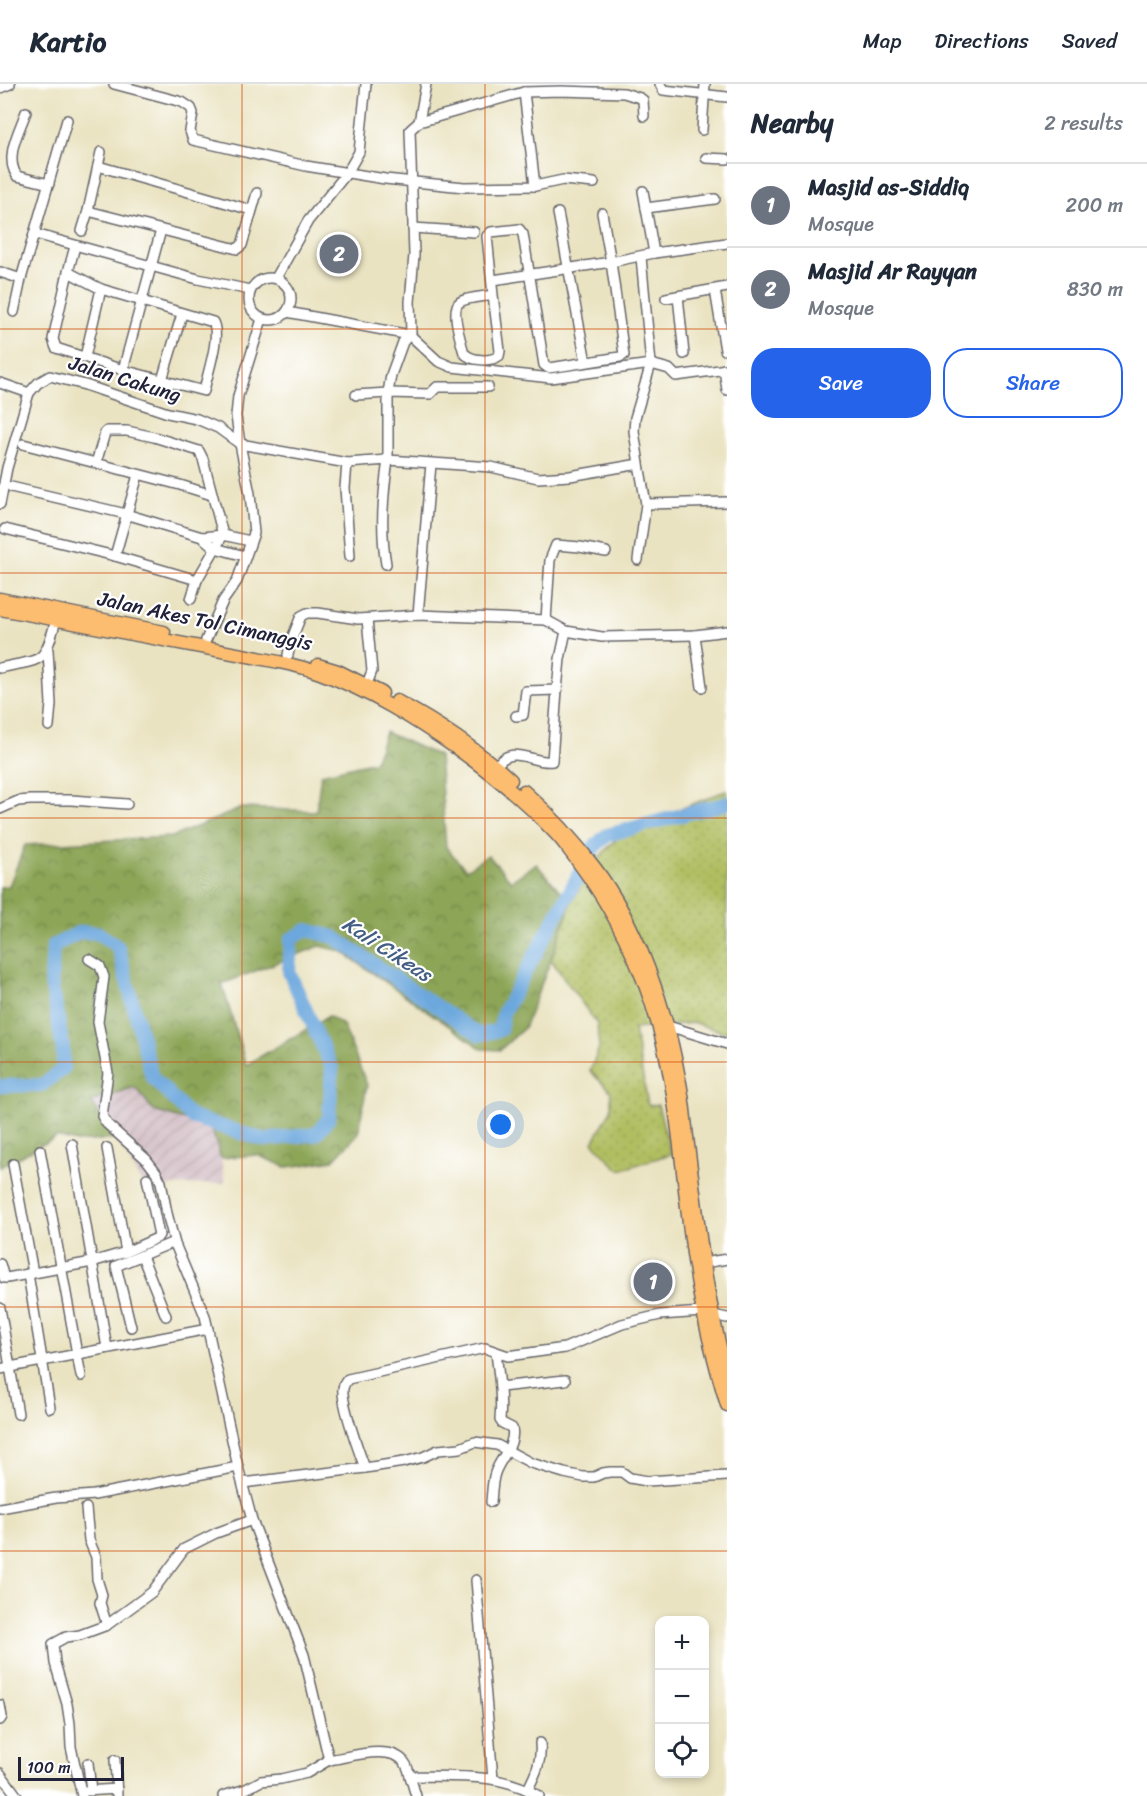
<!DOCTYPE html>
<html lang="en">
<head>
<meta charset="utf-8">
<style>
  :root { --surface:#fff; --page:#f6f6f7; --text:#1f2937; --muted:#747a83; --line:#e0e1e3; --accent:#2563eb }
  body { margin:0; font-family:Sriracha,sans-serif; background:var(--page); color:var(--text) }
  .controls { position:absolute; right:18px; bottom:18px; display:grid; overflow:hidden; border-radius:12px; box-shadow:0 3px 9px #0003 }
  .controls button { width:54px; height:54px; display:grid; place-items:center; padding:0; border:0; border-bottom:2px solid var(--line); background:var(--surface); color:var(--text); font:30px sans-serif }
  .scale { position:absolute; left:18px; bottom:15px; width:106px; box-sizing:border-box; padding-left:6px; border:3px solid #22223b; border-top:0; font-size:16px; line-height:21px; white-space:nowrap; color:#22223b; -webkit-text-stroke:4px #fff; paint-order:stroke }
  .you { position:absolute; left:501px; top:1041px; width:21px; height:21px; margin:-15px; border:4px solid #fff; border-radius:50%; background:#1a73e8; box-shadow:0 0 0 9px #1a73e833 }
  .badge { display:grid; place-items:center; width:39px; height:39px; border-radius:50%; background:var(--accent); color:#fff; font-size:20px; font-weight:700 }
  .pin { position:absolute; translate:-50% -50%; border:3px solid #fff; box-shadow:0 2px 6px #0006 }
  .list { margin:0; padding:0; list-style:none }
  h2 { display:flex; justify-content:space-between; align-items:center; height:78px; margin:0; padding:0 24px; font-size:26px }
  h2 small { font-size:20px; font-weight:400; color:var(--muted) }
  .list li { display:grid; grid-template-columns:39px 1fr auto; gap:18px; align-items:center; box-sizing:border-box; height:84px; padding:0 24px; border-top:2px solid var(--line) }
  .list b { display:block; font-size:22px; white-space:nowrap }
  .list p { margin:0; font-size:20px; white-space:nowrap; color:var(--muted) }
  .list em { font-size:20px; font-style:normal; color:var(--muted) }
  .actions { display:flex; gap:12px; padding:18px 24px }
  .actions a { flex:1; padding:14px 0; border:2px solid var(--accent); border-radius:24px; text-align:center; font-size:21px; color:var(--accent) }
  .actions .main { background:var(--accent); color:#fff }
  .icon { flex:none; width:33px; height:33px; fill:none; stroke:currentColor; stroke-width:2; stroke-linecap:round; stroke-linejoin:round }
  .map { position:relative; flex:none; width:727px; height:1712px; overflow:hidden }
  header { display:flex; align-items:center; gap:36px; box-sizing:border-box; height:84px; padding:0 30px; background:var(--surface); border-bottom:2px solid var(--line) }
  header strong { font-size:28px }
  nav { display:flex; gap:33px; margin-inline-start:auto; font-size:21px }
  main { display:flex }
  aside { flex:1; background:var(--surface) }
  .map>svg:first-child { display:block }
</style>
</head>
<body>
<header>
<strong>Kartio</strong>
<nav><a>Map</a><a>Directions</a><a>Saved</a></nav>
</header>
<main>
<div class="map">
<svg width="727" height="1712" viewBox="0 0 727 1712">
  <defs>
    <pattern id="industrial-furrows" width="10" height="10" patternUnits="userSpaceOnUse" patternTransform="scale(1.5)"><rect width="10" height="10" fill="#d2bec4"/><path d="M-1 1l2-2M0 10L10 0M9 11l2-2" fill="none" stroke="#b4a3a9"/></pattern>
    <pattern id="grass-dots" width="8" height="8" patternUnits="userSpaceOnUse" patternTransform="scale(1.5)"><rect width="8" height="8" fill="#b0be60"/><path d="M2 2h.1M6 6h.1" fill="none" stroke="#97a354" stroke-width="1.8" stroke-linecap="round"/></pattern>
    <pattern id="forest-crowns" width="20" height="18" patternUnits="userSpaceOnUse" patternTransform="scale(1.5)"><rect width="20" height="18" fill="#8ca556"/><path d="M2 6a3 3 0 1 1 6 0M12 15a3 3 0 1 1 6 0" fill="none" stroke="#728648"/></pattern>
  </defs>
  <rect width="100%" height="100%" fill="#fff"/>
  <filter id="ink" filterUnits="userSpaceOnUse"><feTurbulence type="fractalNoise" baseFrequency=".0167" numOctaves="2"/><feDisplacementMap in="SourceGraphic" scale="12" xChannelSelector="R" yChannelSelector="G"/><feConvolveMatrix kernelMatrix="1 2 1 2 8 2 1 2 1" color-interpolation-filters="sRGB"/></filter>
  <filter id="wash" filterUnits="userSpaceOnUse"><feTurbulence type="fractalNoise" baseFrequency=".008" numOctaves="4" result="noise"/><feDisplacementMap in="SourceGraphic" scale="24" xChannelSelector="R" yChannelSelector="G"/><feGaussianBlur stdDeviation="1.35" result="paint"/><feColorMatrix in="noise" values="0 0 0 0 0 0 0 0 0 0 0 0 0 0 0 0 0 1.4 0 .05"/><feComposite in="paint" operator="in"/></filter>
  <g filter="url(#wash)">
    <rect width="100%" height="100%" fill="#eae3c1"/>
    <path fill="url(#industrial-furrows)" d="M135 1003 154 1027 211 1044 221 1074 225 1099 172 1102 148 1108 116 1055 91 1018Z"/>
    <path fill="url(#grass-dots)" stroke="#69704e" stroke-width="1.5" d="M727 706V949L694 939 634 945 648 1021H658L671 1070 620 1086 614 1081 593 1058 611 1026V1008L590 987 599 964 597 940 551 876 571 819 590 784 621 749Z"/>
    <path fill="url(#forest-crowns)" stroke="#576448" stroke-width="1.5" d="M385 648 439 672 446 763 466 786 488 771 511 797 536 780 571 819 551 876 524 944 500 966 482 965 341 867 320 862 222 900 246 981 329 932 343 941 367 1001 358 1050 333 1076 303 1081 286 1083 257 1071 221 1074 211 1044 154 1027 135 1003 91 1018 116 1055 76 1058 57 1053 0 1083V803L9 802 25 761 172 753 242 724 316 727 321 690 375 677Z"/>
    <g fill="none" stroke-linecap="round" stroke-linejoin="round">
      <path stroke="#6ca7dd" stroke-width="14" d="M0 1002 42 1001 63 985V964L51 898 53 862 80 848 98 849 118 863 152 993 191 1033 264 1056 316 1050 329 1034 332 984 289 888 291 855 307 846 334 853 479 951 500 946 503 929 594 763 607 751 727 719"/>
    </g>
  </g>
  <g filter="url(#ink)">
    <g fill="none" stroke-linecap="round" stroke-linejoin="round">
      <g stroke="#68666a" stroke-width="12">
        <g id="minor">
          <path d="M114 0 182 18 191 24 193 29 190 47 193 56 306 82 385 95 464 103 535 102 563 96 594 99"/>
          <path d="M660 0 663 6 727 13"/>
          <path d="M0 4 10 0"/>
          <path d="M524 8 535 102"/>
          <path d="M26 28C19 48 4 73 17 92L49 100"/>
          <path d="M419 38 426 0"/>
          <path d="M702 46 705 0"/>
          <path d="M706 74 727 75"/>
          <path d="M98 82 251 126"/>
          <path d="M643 107 654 169"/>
          <path d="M646 124 715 115"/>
          <path d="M88 127 237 165 242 161 257 109"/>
          <path d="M558 129 586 278"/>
          <path d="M413 144 474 148"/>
          <path d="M82 147 88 127 101 68"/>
          <path d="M35 150 198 195 250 206"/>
          <path d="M0 188 21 195"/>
          <path d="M68 188 101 205 213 238C221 253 207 290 204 307L123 286 56 264 53 255 68 188 74 166"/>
          <circle cx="270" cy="215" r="21"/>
          <path d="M276 194 308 137 347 89 359 68 366 0"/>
          <path d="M493 196 611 178 654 169 727 159"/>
          <path d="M715 206 725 266"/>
          <path d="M493 211 500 267 499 272C490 278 471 277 464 269 461 258 450 224 460 218 468 213 484 213 493 211L487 152 491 148 519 145 523 150 544 281 548 284 556 283 620 273 624 271 611 178 602 129"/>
          <path d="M678 212 684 270"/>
          <path d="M666 214 727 203"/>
          <path d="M14 228 21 195 67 36"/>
          <path d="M287 228 410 251 438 277 452 283 551 294 651 280 669 285 676 292 727 285"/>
          <path d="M85 273 101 205"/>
          <path d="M724 285 727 306"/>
          <path d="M123 286 161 146"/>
          <path d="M162 296 182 230"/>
          <path d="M0 299 29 309 38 299 50 292 85 301 168 329 197 335 218 344 240 360 347 379 388 376C383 411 380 445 386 480"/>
          <path d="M356 311 388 309 430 310 437 303H488"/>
          <path d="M23 360 180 401 212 411"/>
          <path d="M96 379 105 349 107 347H127L154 353 199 367 203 375 223 451 197 496 191 515"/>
          <path d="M347 379 345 404 350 472"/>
          <path d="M639 380 634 347 635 334 651 280 641 173"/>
          <path d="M11 403 126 430 202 453 223 451 250 457"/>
          <path d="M0 420 7 384 29 309"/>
          <path d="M646 420 727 418"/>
          <path d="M5 445 115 472 197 496"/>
          <path d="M202 453 215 464 245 472"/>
          <path d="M115 472 138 391"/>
          <path d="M638 476 646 420 639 380 570 392 538 394 491 383 388 376V309L391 291 403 258 411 249 410 218 414 171 410 46 419 38 524 8 561 7 624 9 640 14 643 16 644 32"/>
          <path d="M418 531 431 380"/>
          <path d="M367 535 372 587 367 600"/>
          <path d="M546 536 550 476 556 461 580 463 606 468"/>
          <path d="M695 551 702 603"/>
          <path d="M206 556 223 517 237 497 254 449 250 410 240 360 236 332 238 312 262 235"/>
          <path d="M48 566 51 620 49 642"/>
          <path d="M288 571 291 557 301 532 307 529H318L358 535 418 531 546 536 566 547 602 553 695 551 727 547"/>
          <path d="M0 584C44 574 43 582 56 536"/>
          <path d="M516 632 523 631 526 607 557 606 560 575 566 547"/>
          <path d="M496 682C512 659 532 680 552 677L557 606"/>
          <path d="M0 725 18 717 30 716H71L127 720"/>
          <path d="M89 875 100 882 104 893 98 938 108 989 102 1032 107 1040 146 1075 156 1088 161 1098 167 1129 175 1160 205 1232 238 1383 252 1436 304 1571 329 1676C349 1673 392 1659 405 1679 408 1683 409 1688 410 1692 454 1693 500 1688 539 1712"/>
          <path d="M668 942 727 960"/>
          <path d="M72 1060 107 1264"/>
          <path d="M107 1064 126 1168"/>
          <path d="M40 1066 81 1292"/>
          <path d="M13 1080 33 1189"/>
          <path d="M142 1172 166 1232"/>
          <path d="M704 1179 727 1175"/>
          <path d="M0 1180 4 1194H7L92 1178 126 1168 157 1154 159 1151 147 1094"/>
          <path d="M28 1190 50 1324"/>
          <path d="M0 1224 18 1330"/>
          <path d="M713 1231 727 1234"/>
          <path d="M131 1243 116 1182 174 1158"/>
          <path d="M0 1285 208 1245"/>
          <path d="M500 1303 565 1296"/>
          <path d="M365 1384 404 1378 423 1373 438 1366 460 1364 475 1358 497 1361 531 1379 564 1389 583 1393H594L603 1389 610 1388H622L630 1394 647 1397 727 1392"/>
          <path d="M243 1399 365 1384C359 1368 341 1318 343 1304 344 1300 345 1298 348 1295L485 1264 508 1272 565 1264 622 1240 660 1231 703 1228"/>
          <path d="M491 1418C492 1408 492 1398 495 1389 500 1374 516 1361 512 1344L502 1339 500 1336C502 1314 499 1292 496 1269"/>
          <path d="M0 1424 56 1414 94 1411 238 1383"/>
          <path d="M86 1424 89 1456 96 1473 97 1495 102 1511 100 1519 107 1541"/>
          <path d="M476 1496 493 1695"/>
          <path d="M0 1621 2 1633 0 1636"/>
          <path d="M115 1676 117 1712"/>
          <path d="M88 1679 91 1707"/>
          <path d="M0 1689 17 1712"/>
          <path d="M410 1692 416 1712"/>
          <path d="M528 1705C536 1689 542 1677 540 1659"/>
          <path d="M85 1707 117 1705"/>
          <path d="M82 1712 71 1663 70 1640 67 1620 55 1579 53 1560 66 1553 80 1551 107 1541 152 1508 184 1465 216 1449 252 1436"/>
          <path d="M223 1712 246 1705 261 1697 281 1695 307 1689 329 1676"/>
        </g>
      </g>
      <g stroke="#68666a" stroke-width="15">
        <g id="major">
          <path d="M0 515 164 548"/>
          <path d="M0 525 279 578C293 581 307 584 320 589 370 607 416 636 459 666 494 691 526 718 555 749 563 757 569 766 576 775 624 839 656 914 670 993 682 1058 685 1124 696 1189 703 1234 714 1278 727 1321"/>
          <path d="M318 581 338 587 382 609"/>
          <path d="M397 617C438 639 477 665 511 696"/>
          <path d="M524 707C550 730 574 756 595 784 637 839 667 926 679 994 684 1016 685 1039 688 1061 698 1138 706 1216 727 1290"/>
        </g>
      </g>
      <use href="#minor" stroke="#fff" stroke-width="9"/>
      <use href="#major" stroke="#fcbd6f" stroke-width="12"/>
    </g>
  </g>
  <path fill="none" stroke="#d45411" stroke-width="1.5" stroke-opacity="0.55" d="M242 0V1712M485 0V1712M0 245H727M0 489H727M0 734H727M0 978H727M0 1223H727M0 1467H727"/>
  <g text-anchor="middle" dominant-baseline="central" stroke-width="4.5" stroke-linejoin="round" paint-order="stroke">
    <g font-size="20" fill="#22223b" stroke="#fff">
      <text transform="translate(125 295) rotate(17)">Jalan Cakung</text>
      <text transform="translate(205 537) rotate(12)">Jalan Akes Tol Cimanggis</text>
    </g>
    <g font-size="21" font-style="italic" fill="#435e84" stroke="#fff">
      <text transform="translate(387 865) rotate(33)">Kali Cikeas</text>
    </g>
  </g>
</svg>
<div class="controls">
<button>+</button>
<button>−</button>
<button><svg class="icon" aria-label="locate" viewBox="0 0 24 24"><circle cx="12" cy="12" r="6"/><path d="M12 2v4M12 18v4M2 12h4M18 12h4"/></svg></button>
</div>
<div class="scale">100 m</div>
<div class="you"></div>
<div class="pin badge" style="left:653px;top:1198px;background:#6b7280">1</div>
<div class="pin badge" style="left:339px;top:170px;background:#6b7280">2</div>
</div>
<aside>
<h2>Nearby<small>2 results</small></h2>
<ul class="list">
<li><span class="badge" style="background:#6b7280">1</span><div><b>Masjid as-Siddiq</b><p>Mosque</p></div><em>200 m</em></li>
<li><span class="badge" style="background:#6b7280">2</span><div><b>Masjid Ar Rayyan</b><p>Mosque</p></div><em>830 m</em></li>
</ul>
<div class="actions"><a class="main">Save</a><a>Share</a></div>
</aside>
</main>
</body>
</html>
